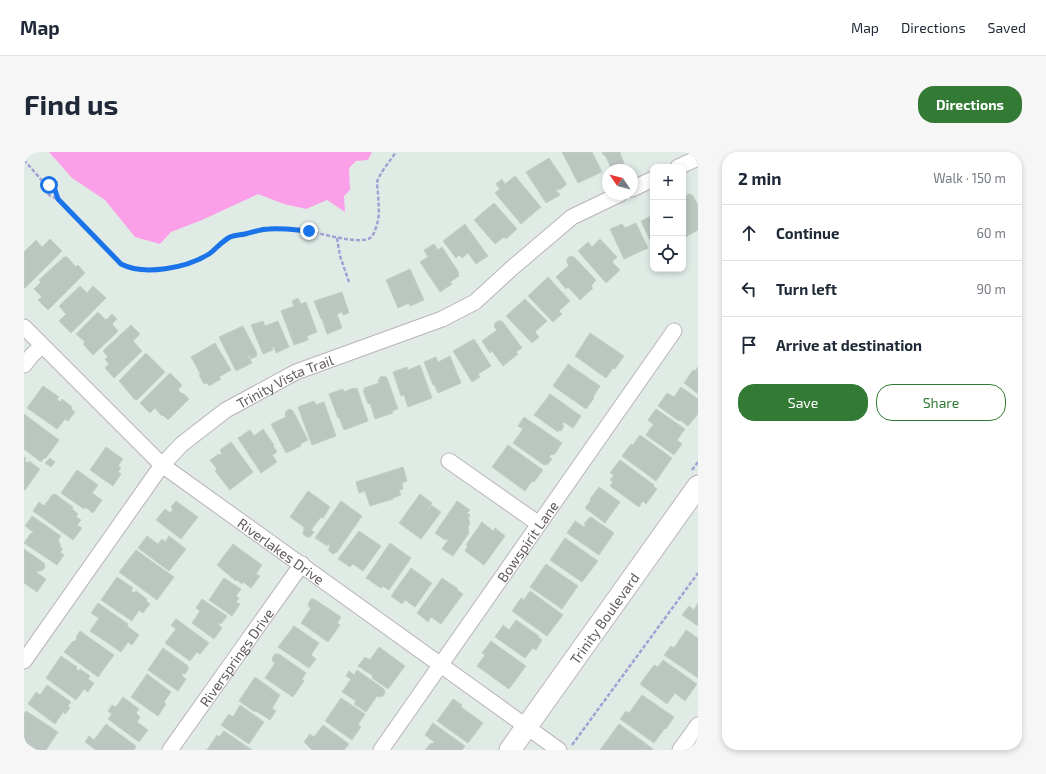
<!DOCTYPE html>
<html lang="en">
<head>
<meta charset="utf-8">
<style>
  :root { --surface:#fff; --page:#f6f6f7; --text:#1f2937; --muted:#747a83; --line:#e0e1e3; --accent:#337b34 }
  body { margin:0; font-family:"Exo 2",sans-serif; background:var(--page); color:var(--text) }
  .controls { position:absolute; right:12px; top:12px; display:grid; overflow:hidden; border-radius:8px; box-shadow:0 2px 6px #0003 }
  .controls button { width:36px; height:36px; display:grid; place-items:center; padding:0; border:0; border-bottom:1px solid var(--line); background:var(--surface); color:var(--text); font:20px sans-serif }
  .compass { position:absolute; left:578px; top:12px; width:36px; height:36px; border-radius:50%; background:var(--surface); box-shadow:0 2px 6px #0003; rotate:305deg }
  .stop { position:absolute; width:12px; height:12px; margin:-9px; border:3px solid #1a73e8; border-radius:50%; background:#fff }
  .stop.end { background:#1a73e8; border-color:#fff; box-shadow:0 1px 4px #0008 }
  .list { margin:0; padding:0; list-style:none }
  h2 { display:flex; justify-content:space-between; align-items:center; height:52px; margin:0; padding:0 16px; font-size:17px }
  h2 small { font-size:13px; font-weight:400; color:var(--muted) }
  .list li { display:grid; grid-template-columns:26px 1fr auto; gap:12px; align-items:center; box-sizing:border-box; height:56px; padding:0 16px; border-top:1px solid var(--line) }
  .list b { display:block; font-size:15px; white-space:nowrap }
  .list em { font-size:13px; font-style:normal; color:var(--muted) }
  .actions { display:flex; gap:8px; padding:12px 16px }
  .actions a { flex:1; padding:9px 0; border:1px solid var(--accent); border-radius:16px; text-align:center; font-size:14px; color:var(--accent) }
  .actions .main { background:var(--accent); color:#fff }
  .icon { flex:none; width:22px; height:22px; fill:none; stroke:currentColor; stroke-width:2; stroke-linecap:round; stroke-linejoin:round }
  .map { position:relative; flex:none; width:674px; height:598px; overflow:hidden; border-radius:16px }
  header { display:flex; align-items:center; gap:24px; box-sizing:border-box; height:56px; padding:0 20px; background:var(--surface); border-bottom:1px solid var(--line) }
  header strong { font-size:19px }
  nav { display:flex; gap:22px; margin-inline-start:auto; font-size:14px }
  .intro { display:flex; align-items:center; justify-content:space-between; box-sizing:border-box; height:96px; padding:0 24px }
  h1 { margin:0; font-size:28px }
  .button { padding:10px 18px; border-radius:16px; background:var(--accent); color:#fff; font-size:14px; font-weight:700 }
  main { display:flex; gap:24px; padding:0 24px }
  aside { flex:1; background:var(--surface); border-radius:16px; box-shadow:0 2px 6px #0003 }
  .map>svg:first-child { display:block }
</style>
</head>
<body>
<header>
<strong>Map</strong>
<nav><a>Map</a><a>Directions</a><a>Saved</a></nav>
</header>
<div class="intro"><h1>Find us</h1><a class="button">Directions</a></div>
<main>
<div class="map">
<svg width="674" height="598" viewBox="0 0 674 598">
  <rect width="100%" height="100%" fill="#e0ebe6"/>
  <path fill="#fba0e8" d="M25 0H348L344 8 332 9 325 16 326 38 320 44 321 60 303 48 282 57 260 52 234 42 178 68 147 80 136 92 111 85 81 48 48 26Z"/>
  <g fill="#bcc6c0" stroke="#bfcfc6">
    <path d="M538 0H568L578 20 554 31Z"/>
    <path d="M578 0H597L596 1 600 11 587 16 581 3 580 4Z"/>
    <path d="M525 6 542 31V33L537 37 532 38 536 43 522 51 502 20Z"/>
    <path d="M491 24 517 55 497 72 471 41 476 37 472 32 478 27 481 32Z"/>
    <path d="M666 42 669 44 674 53V78L660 86 659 51 662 49 661 47V44Z"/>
    <path d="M470 51 493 77 482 87 480 85 471 92 450 68Z"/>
    <path d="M629 63V95L617 69Z"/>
    <path d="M612 71 624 96 600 107 586 77 598 72 601 76Z"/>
    <path d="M441 72 464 104 452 112 444 101 438 106 435 103 432 106 419 89Z"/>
    <path d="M26 87 38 99 1 136 0 135V100L12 88 18 95Z"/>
    <path d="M576 87 593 105 588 110 596 118 582 131 554 99 564 90 568 95Z"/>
    <path d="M410 92 414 98 418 95 435 121 434 122 435 124 426 130 428 132 416 140 396 110 404 105 400 98Z"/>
    <path d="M546 104 550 105 572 128 567 134 569 136 556 148 544 135 542 137 532 125 545 113 543 111V107Z"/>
    <path d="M40 105H43L52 115 54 113 61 121 24 158 14 148 18 145 10 137 17 130 15 128Z"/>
    <path d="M386 117 400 148 386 154 385 151 374 156 362 128Z"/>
    <path d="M524 125 546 149 535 159 538 162 529 170 504 144Z"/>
    <path d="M56 134 63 141 69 134 82 146 47 181 35 169 42 162 35 154Z"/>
    <path d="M318 140 325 161 319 163 318 160 313 162 318 176 303 182 298 167H297L290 149Z"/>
    <path d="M274 146 277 152 282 150 293 180 283 184 284 188 270 193 257 159 270 154 268 149Z"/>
    <path d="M501 147 523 169 511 180 515 185 508 191 482 164Z"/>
    <path d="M74 160 82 168 88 162 93 167 88 172 94 179 69 203 59 192 61 190 52 182Z"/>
    <path d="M239 169 241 174 254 169 265 195 252 201 250 195H248L249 198 239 202 227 173Z"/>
    <path d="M474 169H478L498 196 492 200 494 202 479 214 468 199 466 201 458 189 473 178 470 175 471 171Z"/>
    <path d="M107 173 116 182 109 189 118 199 90 226 81 216 85 212 81 207 84 205 79 199Z"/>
    <path d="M219 174 233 201 232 202 233 204 227 207 225 203 224 204 228 211 212 219 195 185Z"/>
    <path d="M566 181 600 204 591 217 589 216 582 226 551 204Z"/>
    <path d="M450 187 467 214 454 222 456 225 448 230 429 199Z"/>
    <path d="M191 191 207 218 195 225 197 227 185 234 183 231 180 232 175 223H177L167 205Z"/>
    <path d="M122 201 141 220 114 247 111 248 95 229Z"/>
    <path d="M426 204 437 231 414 241 410 232 409 233 400 210 412 205 414 210Z"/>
    <path d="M544 212 576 234 569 245 570 246 562 257 529 234Z"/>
    <path d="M396 213 408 246 384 255 380 243 377 244 369 220 383 215 384 218Z"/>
    <path d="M674 215V242L660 231 669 218 671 219Z"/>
    <path d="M146 221 158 233 154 238 158 242 159 241 165 247 144 268 139 263 138 264 131 256 126 261 116 251Z"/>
    <path d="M360 224 363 226 374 257 368 259 369 261 351 267 346 251 344 252 339 238H341L340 236 355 231 354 229 356 225Z"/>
    <path d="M19 234 35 245 33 247 36 250 38 247 48 255 47 257 51 260 44 269 41 267 33 277 3 256Z"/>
    <path d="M657 235 674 247V262L664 274 656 268 655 269 634 254 643 241 650 245Z"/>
    <path d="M329 236 331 237 333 236 344 269 320 278 315 265 314 266 305 242 319 237 320 240Z"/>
    <path d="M526 242 557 264 549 276 540 270 538 273 540 274 537 279 535 278 534 280 510 263Z"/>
    <path d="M290 249 292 253 300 250 312 284 288 293 274 255Z"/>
    <path d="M266 257 269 259 284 288 276 292 277 294 262 301 247 272 262 265 261 263 262 259Z"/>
    <path d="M632 257 661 277 653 288 658 292 650 303 622 283 628 274H629L630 273 624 268Z"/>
    <path d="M0 262 35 288 21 307 20 306 17 310 0 297Z"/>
    <path d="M500 265 538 291 530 303 528 302 525 305 528 307 524 312 520 313 489 291 499 277 494 274Z"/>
    <path d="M239 277 250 293 249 294 253 300 248 303 253 310 237 321 214 286 226 278 230 284Z"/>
    <path d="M616 283 648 306 632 329 598 304 607 292 609 293Z"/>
    <path d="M207 290 229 320 206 338 191 319 193 317 186 308 195 302 196 303 198 302 196 298Z"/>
    <path d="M484 293 519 318 510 330 508 329 501 339 468 315Z"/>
    <path d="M82 295 99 307 94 314 97 316 94 320 97 322 89 334 66 318Z"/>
    <path d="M0 305 2 306 1 309 4 311 5 309 16 317 1 338H0Z"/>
    <path d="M26 306 31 310 27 315 21 311Z"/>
    <path d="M596 308 630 333 629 334 633 337 622 352 619 349 615 355 586 334 589 330 586 328 590 323 586 321Z"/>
    <path d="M379 315 383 329 378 331 379 337 375 338 377 343 369 346V347L346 354 341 339 335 341 332 330Z"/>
    <path d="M53 318 74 333 68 341 78 348 69 361 61 355 60 357 37 341Z"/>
    <path d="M575 335 596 350 581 371 561 356 567 348 566 347Z"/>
    <path d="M284 339 306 355 299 366 297 365 287 378 290 380 286 385H283L279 382 280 375 266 365Z"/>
    <path d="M31 342 49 355 48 357 54 362 52 365 57 368 53 373 58 376 49 388 9 359 15 350 20 354 28 343Z"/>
    <path d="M396 342 408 351 404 356 405 357 407 353 417 360 397 387 375 371Z"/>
    <path d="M152 349 174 365 157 387 132 368 141 357 146 361 149 357 147 355Z"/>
    <path d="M317 349 338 364 313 400 309 402 305 399V395L306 394 304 392 303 394 291 386Z"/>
    <path d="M433 349 446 358 443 361 446 363 444 367H445L446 372 444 374 445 381 429 404 418 397 424 388 422 387 421 388 411 381Z"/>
    <path d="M8 364 37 384 34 388 37 394 36 395 39 397 36 400 40 403 33 413 0 391 7 381 8 382 9 380 1 374Z"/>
    <path d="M567 365 590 381 575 403 543 381 551 369 560 375 562 373 560 372 564 367Z"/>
    <path d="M458 370 469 379 471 376 481 384 460 413 441 399 444 394 442 393Z"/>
    <path d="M335 379 357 394 339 419 329 412 326 415 314 407Z"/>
    <path d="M123 384 134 392 138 387 141 390 145 384 162 397 145 419 114 396Z"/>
    <path d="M541 386 574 409 558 430 526 408Z"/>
    <path d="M366 391 387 406 365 438 359 434 357 436 342 426Z"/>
    <path d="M209 392 238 413 232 422 236 424 227 436 219 430 218 432 213 428 212 429 193 413Z"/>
    <path d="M0 397 20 411 21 415 19 418 12 420 22 427 13 440 0 431Z"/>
    <path d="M112 398 150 425 133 448 95 420Z"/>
    <path d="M522 412 554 434 538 457 506 435Z"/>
    <path d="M387 416 408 431 391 455 381 448 378 452 367 444Z"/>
    <path d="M93 425 109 436 107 439 110 441 112 439 123 447 122 449 126 452 119 461 115 458 108 469 77 448Z"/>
    <path d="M200 426 217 437 212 444 215 446 212 450 216 452 208 464 185 448Z"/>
    <path d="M418 426 434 437 433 438 439 442 417 472 407 465 404 470 393 461Z"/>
    <path d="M506 439 539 463 523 484 488 459 497 446 500 448Z"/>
    <path d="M178 447 203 464 197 472 195 471 194 472 198 476 190 487 168 471 176 459 172 456Z"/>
    <path d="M287 447H290L317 465 313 471 316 473 304 490 277 471 287 456 285 455 284 452Z"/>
    <path d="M74 451 104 472 103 474 115 483 108 493 104 490 97 500 66 479 75 466 67 461Z"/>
    <path d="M674 451V474L658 463 665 454 670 458Z"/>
    <path d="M152 467 185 491 176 502 173 500 166 509 141 491 152 477 147 473Z"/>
    <path d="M492 468 515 484 514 485 518 488 512 498 509 496 501 506 471 485 479 473 485 478Z"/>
    <path d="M270 474 295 491 287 503 292 507 285 516 254 495Z"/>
    <path d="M662 478 674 486V526L640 503 647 494 650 496Z"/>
    <path d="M56 479 90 503 74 525 40 500 49 489 50 490 53 486 52 485Z"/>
    <path d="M467 489 502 514 485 537 453 514 461 503 458 501Z"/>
    <path d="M355 495 381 514 364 537 348 526 349 524 334 514 341 505 346 508Z"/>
    <path d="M139 496 164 514 163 515 165 516 161 522 159 521 158 524 162 527 154 539 124 518Z"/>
    <path d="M251 502H255L282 521 278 527 280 529 269 545 241 526 251 511 249 510 248 506Z"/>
    <path d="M37 504 53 515 52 517 55 519 56 517 66 524 64 527 70 531 64 540 60 537 52 548 22 526Z"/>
    <path d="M639 508 673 532 661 549 651 541 643 552 616 532 630 513 634 515Z"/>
    <path d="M333 518 360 537 361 541 359 544 354 545 353 544 342 560 330 552 332 549 318 540 327 527 322 524 325 519 330 523Z"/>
    <path d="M123 522 147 540 140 550 142 552 134 564 107 545Z"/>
    <path d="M231 525 256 543 248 556 252 559 246 568 232 559 231 560 215 549Z"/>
    <path d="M23 533 47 550 44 554 46 556 41 562 39 560 31 572 4 552 12 540 16 543Z"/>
    <path d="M618 543 650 565 642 577 641 576 630 591 596 567 602 559 605 561Z"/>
    <path d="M99 545 115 557 112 561 116 565 113 570 124 578 115 590 84 567 88 562 84 559 88 553 92 555Z"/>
    <path d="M317 546 341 562 334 573 337 575 328 588 301 569Z"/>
    <path d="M429 547 438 553 437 555 459 571 444 591 413 569Z"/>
    <path d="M216 553 240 570 225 592 197 573 205 562 209 565Z"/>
    <path d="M2 559 34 580 22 598H13L0 589V562Z"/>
    <path d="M409 571 441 594 438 598H401L407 591 408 592 410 590 401 583Z"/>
    <path d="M82 572 112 594 110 598H72L61 590 65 584 70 588Z"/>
    <path d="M595 572 629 597 628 598H576Z"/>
    <path d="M299 573 325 592 320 598H288L280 590 286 582 290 585Z"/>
    <path d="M200 579 228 598H183L193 583 195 585Z"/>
  </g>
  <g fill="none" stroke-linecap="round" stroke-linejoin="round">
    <g stroke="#bab3b7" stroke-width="17">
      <g id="minor">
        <path d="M654 15 674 6"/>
        <path d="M608 37 629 27"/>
        <path id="s1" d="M0 175 138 313 535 598"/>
        <path d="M0 213 8 203 18 194"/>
        <path d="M425 309 515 372"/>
        <path id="s2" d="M0 509 138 313 158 292 202 258 272 220 418 167 451 150 488 116 548 65 596 42"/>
        <path id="s3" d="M146 598 278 412"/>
        <path id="s4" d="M357 598 650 179"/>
        <path d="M656 598 674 573"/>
      </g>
    </g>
    <g stroke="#beb6bb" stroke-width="23">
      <g id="secondary">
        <path id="s5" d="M486 598 674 334"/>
      </g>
    </g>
    <g stroke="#a2a1d3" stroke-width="2.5" stroke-dasharray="4 2" stroke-linecap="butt">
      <path d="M0 8 21 32 22 37 25 43 33 47 97 112C120 124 163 116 184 102 188 100 190 97 193 94 197 91 201 88 206 86 214 81 229 80 238 78 253 75 269 77 283 79 296 81 336 93 346 86 349 84 350 81 351 78 356 67 355 55 354 43 354 39 353 34 353 31 353 25 368 6 372 0"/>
      <path d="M21 32C30 35 32 37 33 47"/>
      <path d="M313 86 316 104 325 130"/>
      <path d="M668 318 674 310"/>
      <path d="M548 593 674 421"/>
    </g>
    <use href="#minor" stroke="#fff" stroke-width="15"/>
    <use href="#secondary" stroke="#fff" stroke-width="21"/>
  </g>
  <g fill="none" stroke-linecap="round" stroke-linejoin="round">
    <path stroke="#1a73e8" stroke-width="5" d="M25 33 31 38 34 47 97 112C120 124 163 116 185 102 192 97 197 90 206 85 211 83 216 83 221 82 229 80 237 77 245 77 258 76 272 78 285 79"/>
  </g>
  <g text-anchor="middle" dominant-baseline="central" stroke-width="3.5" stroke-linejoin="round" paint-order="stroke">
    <g font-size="14" fill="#60595e" stroke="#fff">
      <text stroke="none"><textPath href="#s2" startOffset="390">Trinity Vista Trail</textPath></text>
      <text stroke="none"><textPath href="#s4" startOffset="255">Bowspirit Lane</textPath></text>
      <text stroke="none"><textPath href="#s1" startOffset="342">Riverlakes Drive</textPath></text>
      <text stroke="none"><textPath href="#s5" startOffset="162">Trinity Boulevard</textPath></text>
      <text stroke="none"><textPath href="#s3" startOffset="114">Riversprings Drive</textPath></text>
    </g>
  </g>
</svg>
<div class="controls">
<button>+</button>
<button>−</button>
<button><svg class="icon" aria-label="locate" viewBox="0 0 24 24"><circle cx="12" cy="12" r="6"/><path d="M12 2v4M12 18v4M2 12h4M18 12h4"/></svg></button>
</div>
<svg class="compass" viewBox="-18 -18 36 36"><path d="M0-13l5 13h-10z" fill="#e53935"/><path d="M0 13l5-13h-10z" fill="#747a83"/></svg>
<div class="stop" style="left:25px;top:33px"></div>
<div class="stop end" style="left:285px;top:79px"></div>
</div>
<aside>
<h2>2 min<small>Walk · 150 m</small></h2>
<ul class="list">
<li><svg class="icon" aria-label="ahead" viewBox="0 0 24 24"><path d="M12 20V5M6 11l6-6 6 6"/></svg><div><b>Continue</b></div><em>60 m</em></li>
<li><svg class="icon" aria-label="left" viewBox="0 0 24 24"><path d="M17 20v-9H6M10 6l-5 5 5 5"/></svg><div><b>Turn left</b></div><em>90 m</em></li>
<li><svg class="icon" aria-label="arrive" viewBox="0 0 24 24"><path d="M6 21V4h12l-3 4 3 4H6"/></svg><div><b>Arrive at destination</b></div></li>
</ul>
<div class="actions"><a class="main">Save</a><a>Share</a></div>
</aside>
</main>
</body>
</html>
